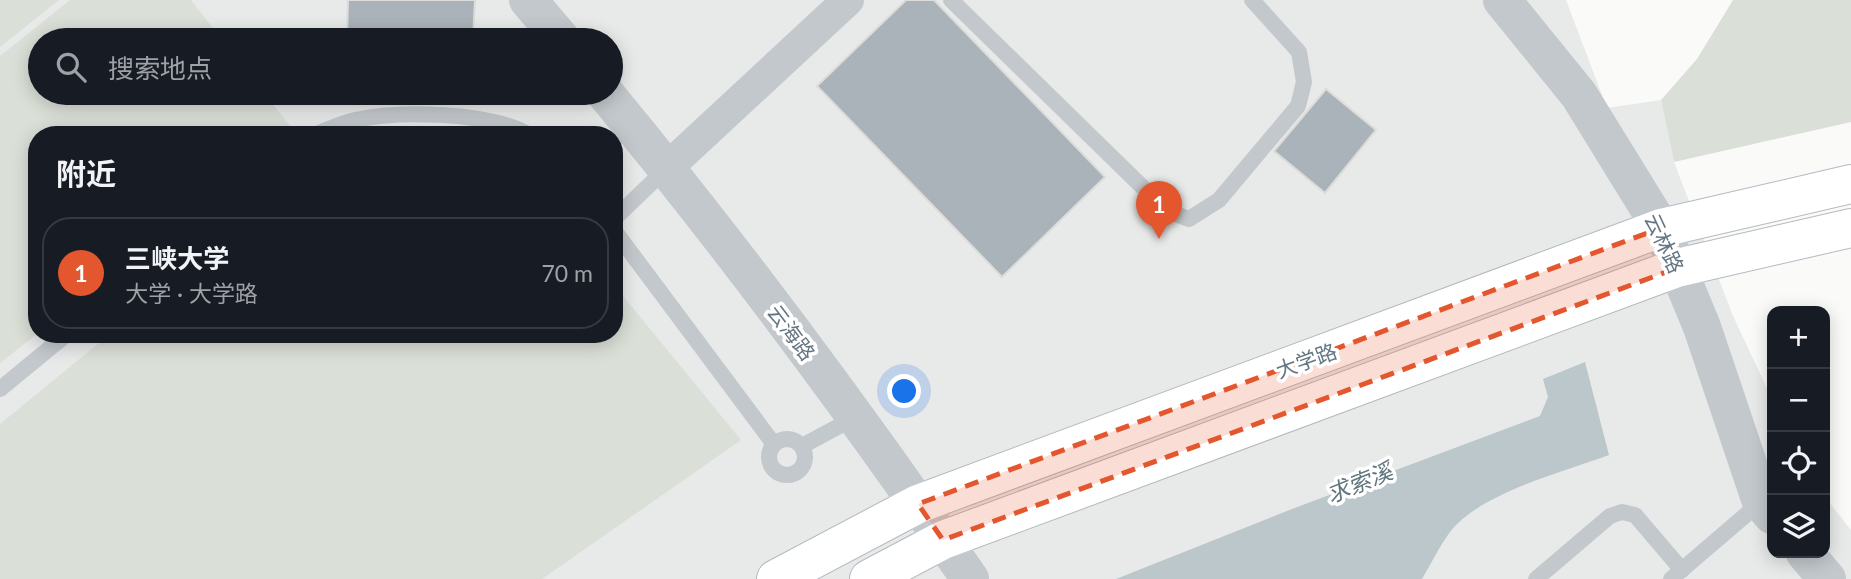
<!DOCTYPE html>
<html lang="zh">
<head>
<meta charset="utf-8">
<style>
  :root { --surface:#171b24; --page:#242831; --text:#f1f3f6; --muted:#9ea1a6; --line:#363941; --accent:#e4572e }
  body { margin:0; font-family:Lato,"Noto Sans SC",sans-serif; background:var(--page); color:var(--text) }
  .controls { position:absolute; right:21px; bottom:21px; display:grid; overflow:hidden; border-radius:14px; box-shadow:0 4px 18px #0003 }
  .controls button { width:63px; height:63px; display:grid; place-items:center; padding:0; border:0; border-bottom:2px solid var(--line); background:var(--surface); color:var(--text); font:35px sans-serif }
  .you { position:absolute; left:905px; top:392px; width:24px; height:24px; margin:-18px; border:5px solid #fff; border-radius:50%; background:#1a73e8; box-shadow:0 0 0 10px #1a73e833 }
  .badge { display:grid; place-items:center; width:46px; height:46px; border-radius:50%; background:var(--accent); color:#fff; font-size:23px; font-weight:700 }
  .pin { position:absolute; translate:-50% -58px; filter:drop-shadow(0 2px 4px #0008) }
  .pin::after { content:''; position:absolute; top:37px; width:24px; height:21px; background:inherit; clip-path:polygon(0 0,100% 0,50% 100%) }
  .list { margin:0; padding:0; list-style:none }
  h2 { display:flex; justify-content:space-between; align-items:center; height:91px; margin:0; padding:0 28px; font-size:30px }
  h2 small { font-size:23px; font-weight:400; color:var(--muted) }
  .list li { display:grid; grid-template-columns:46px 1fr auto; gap:21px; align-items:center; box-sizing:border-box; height:112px; margin:0 14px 14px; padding:0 14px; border:2px solid var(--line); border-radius:28px }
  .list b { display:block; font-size:26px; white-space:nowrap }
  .list p { margin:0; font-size:23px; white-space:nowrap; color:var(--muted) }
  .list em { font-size:23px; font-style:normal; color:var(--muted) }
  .icon { flex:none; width:38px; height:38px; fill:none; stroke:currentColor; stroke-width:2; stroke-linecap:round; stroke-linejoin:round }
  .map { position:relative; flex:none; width:1851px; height:579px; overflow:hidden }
  .search { position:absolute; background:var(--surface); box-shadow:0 4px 18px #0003; left:28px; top:28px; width:595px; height:77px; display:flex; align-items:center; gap:18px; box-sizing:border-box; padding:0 24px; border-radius:38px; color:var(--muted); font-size:26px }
  .panel { position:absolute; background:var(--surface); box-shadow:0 4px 18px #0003; left:28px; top:126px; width:595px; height:217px; border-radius:28px }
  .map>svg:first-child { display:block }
</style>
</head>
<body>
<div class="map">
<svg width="1851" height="579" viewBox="0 0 1851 579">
  <rect width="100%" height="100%" fill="#fafaf8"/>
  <path fill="#e8e9e9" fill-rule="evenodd" d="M0 0H1566L1607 108 1661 100 1674 162 1733 316 1772 399V553H1825V497L1851 530V579H0ZM40 40H611V93H40ZM37 135H614V334H37Z"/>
  <g fill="#dadfd7">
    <path d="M0 0H59L0 47Z"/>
    <path d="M70 0H191L222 40H40V93H264L294 131 290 135H37V334L0 363V56Z"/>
    <path d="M1733 0H1851V122L1674 162 1661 100 1697 59Z"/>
    <path d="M614 285 741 440 542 579H0V424L110 334H614Z"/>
  </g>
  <path fill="#bbc7cb" d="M1585 362 1609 455C1563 472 1480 493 1450 532 1439 547 1431 564 1422 579H1116L1292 509 1540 416 1548 397 1543 379Z"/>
  <g fill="#aab3b9" stroke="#dcdcda" stroke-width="2">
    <path d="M348 0H475L473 40H377V36L347 35Z"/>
    <path d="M906 0H934L1105 177 1002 277 817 86Z"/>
    <path d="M1326 89 1376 130 1325 193 1274 151Z"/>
  </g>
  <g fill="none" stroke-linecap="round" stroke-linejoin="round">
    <g stroke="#b3babf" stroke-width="40">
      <g id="secondary">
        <path d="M776 579 918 504 1661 228 1851 184"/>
        <path d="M869 579 943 540 1677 268 1851 228"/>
      </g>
    </g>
    <g stroke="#c3c8cc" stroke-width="16">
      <path d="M951 0 1167 211 1189 219 1219 200 1298 106 1304 82 1299 52 1252 0"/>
      <path d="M314 135C327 130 341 123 355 120 398 110 491 112 529 135"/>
      <path d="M614 219 667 168"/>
      <path d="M614 230 773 443"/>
      <path d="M0 389 67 334"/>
      <circle cx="787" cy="457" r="18"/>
      <path d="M802 446 856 417"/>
      <path d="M1536 579 1610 516 1622 512 1635 515 1682 570"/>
      <path d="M1671 579 1761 502"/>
    </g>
    <path stroke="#c3c8cc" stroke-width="32" d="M667 168 848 0"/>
    <g stroke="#c3c8cc" stroke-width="38">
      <path d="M528 0 562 40"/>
      <path d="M1502 0 1579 95 1661 228 1702 327 1761 502 1772 515"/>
      <path d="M605 93C734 249 855 412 970 579"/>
      <path d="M1805 553 1827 579"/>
    </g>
    <use href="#secondary" stroke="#fff" stroke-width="38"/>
  </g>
  <path fill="#e4572e" fill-opacity="0.2" stroke="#e4572e" stroke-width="5" stroke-dasharray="14 9" stroke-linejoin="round" d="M1661 228 1677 268 943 540 918 504Z"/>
  <g text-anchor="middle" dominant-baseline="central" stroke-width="7" stroke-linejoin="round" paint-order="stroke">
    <g font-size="21" fill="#657683" stroke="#fff">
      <text transform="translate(1665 243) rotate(65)">云林路</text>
      <text transform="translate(792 332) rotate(53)">云海路</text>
      <text transform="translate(1306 360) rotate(-20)">大学路</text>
    </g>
    <g font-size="23" font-style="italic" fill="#60757c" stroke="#fff">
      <text transform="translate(1359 482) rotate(-22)">求索溪</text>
    </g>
  </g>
</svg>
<div class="controls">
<button>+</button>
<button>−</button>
<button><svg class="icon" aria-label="locate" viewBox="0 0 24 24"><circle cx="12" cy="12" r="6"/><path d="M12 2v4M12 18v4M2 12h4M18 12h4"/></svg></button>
<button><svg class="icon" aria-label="layers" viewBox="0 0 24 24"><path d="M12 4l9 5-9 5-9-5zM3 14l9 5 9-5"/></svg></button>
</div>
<div class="you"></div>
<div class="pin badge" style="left:1159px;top:239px">1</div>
<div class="search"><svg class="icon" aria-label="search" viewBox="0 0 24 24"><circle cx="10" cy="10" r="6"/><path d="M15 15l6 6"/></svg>搜索地点</div>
<section class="panel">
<h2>附近<small></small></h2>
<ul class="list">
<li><span class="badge">1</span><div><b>三峡大学</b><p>大学 · 大学路</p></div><em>70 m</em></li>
</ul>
</section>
</div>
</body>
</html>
